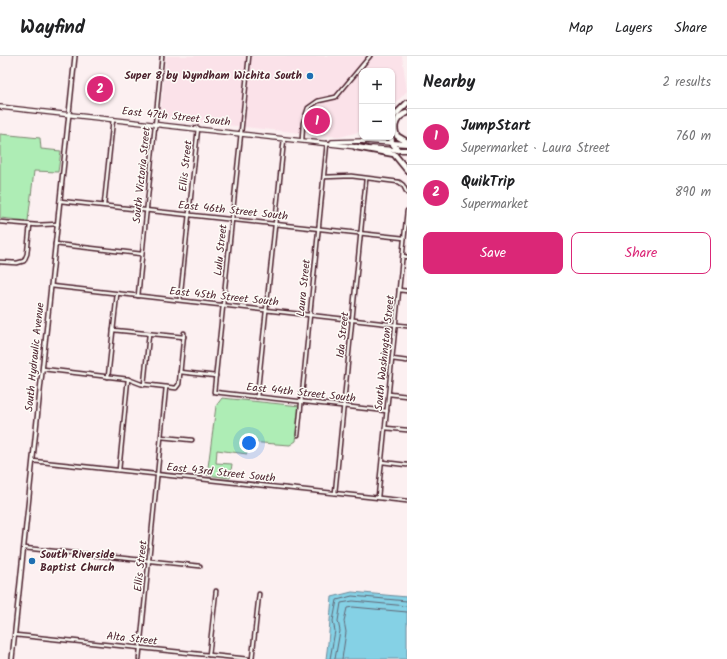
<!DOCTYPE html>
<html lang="en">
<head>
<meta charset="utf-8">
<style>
  :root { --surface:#fff; --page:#f6f6f6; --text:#202124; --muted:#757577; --line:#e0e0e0; --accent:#db2777 }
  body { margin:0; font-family:Kalam,sans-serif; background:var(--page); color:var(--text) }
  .controls { position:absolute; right:12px; top:12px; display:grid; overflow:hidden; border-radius:8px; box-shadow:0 1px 3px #0004 }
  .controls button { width:36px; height:36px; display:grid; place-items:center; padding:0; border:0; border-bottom:1px solid var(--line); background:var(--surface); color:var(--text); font:20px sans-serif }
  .you { position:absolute; left:249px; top:387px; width:14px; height:14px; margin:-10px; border:3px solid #fff; border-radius:50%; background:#1a73e8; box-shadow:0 0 0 6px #1a73e833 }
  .badge { display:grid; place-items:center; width:26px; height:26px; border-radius:50%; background:var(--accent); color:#fff; font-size:13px; font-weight:700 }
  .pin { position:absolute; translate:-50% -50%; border:2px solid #fff; box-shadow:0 1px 4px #0006 }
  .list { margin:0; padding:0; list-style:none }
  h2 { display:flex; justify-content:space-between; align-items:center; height:52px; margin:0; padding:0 16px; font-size:17px }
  h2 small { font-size:13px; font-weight:400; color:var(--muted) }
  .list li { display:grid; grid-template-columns:26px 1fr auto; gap:12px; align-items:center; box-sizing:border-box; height:56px; padding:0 16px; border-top:1px solid var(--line) }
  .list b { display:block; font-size:15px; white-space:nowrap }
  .list p { margin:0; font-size:13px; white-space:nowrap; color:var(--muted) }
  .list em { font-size:13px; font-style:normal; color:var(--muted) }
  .actions { display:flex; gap:8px; padding:12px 16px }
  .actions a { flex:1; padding:9px 0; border:1px solid var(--accent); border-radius:8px; text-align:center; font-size:14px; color:var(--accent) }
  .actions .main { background:var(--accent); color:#fff }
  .map { position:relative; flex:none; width:407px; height:603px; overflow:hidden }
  header { display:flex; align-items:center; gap:24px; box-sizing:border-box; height:56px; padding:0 20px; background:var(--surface); border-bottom:1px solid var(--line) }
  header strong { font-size:19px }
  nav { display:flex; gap:22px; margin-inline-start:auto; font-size:14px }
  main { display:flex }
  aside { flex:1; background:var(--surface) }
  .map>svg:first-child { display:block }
</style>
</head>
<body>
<header>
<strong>Wayfind</strong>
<nav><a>Map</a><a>Layers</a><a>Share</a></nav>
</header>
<main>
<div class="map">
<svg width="407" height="603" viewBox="0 0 407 603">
  <rect width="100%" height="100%" fill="#fcf0f1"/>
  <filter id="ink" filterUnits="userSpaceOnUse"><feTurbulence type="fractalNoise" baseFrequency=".025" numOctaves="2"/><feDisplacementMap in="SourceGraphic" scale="8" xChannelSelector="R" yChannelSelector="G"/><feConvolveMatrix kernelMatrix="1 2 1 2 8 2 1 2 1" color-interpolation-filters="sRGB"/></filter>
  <g filter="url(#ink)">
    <path fill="#fbe2e9" d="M166 0H402L407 35 392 51V15H362V75L340 81 160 62Z"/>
    <g fill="#aeedb5" stroke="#7c8670">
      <path d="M0 78 40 82 41 93 61 95 58 116 34 115 28 165 0 162Z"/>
      <path d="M222 342 300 350 296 385 290 389 248 386 247 398 217 394 216 407 232 408 230 422 207 419 216 350Z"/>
    </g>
    <path fill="#85d1e5" stroke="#6d8a9b" d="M352 536 407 541V603H326C329 582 330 562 332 541Z"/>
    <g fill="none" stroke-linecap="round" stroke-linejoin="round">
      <g stroke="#626675" stroke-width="1">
        <path d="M330 603 335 575 333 565 337 544 352 540 407 545"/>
        <path d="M335 603 340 575 338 565 341 547 353 545 407 550"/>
        <path d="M342 603 346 576 344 565 347 552 353 551 407 556"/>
      </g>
      <g stroke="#4a1f2b" stroke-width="5.5">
        <g id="minor">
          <path d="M249 0 214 336 387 355"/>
          <path d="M302 84 303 67 308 52 318 45 336 41 370 0"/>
          <path d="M324 121 351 120 399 126 403 129 407 137"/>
          <path d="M60 145 404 182"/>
          <path d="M104 149 113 63"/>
          <path d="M0 166 37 169 58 168"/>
          <path d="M55 188 142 198"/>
          <path d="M403 200 407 201"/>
          <path d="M0 206 17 207 24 205 27 198 30 169"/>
          <path d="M51 230 407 270"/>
          <path d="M399 234 407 235"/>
          <path d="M138 240 162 0"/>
          <path d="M180 244 198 72"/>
          <path d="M113 274 184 281"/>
          <path d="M392 303 407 305"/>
          <path d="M43 313 128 323 141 328 176 332 179 328 184 277"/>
          <path d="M180 316 216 320"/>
          <path d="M108 321 117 238"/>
          <path d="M144 329 149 278"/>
          <path d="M389 338 407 340"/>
          <path d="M257 341 284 83"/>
          <path d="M385 372 407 374"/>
          <path d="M298 379 327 87"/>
          <path d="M161 381 192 384"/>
          <path d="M33 405 407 445"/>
          <path d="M382 406 407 409"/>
          <path d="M119 414 128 323"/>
          <path d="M335 437 366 123"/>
          <path d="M378 441 407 155"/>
          <path d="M24 492 200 510"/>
          <path d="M15 579 248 603"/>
          <path d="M209 599 216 535"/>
          <path d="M139 603 166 331"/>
          <path d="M252 603 259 538"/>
        </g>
      </g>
      <g stroke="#4a1f2b" stroke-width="6">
        <path id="tertiary" d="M12 603 75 0"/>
      </g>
      <g stroke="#4a1f2b" stroke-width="6">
        <g id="secondary">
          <path d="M0 51 357 91"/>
          <path d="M332 86 364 85 392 87"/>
          <path d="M372 92 398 94"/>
        </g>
      </g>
      <g stroke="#4a1f2b" stroke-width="7">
        <g id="primary">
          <path d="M392 87 407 88"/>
          <path d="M398 94H407"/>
        </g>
      </g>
      <g stroke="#4a1f2b" stroke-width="8">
        <g id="motorway">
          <path d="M407 57C397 60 392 70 397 80L407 86"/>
          <path d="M392 62 407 47"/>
          <path d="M391 81 392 87 398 94"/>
          <path d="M364 85 381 81"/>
          <path d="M356 91 394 98 407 114"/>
        </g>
      </g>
      <use href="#minor" stroke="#fdfcf7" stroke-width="2.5"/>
      <use href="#tertiary" stroke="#fdfcf7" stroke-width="3"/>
      <use href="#secondary" stroke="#fdfcf7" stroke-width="3.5"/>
      <use href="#primary" stroke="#fdfcf7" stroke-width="4"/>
      <use href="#motorway" stroke="#fdfcf7" stroke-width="4.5"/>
    </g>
  </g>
  <g fill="#1f6fb2" stroke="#fdfcf7" stroke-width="1.5">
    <circle cx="310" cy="20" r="4"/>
    <circle cx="32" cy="505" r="4"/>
  </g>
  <g text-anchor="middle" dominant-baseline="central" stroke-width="3" stroke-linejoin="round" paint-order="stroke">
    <g font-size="11" font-weight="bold" fill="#4a1f2b" stroke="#fdfcf7" text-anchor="end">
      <text x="302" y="20">Super 8 by Wyndham Wichita South</text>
      <text x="40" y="499" text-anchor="start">South Riverside<tspan x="40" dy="13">Baptist Church</tspan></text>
    </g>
    <g font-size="11" fill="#4a1f2b" stroke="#fdfcf7">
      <text transform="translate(176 61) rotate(6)">East 47th Street South</text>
      <text transform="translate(186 110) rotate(-84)">Ellis Street</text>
      <text transform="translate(142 119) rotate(-84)">South Victoria Street</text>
      <text transform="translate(233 155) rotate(6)">East 46th Street South</text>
      <text transform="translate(221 194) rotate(-84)">Lulu Street</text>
      <text transform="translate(304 232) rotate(-84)">Laura Street</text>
      <text transform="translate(224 241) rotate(6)">East 45th Street South</text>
      <text transform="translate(343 279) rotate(-84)">Ida Street</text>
      <text transform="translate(385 297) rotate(-84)">South Washington Street</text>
      <text transform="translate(35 301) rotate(-84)">South Hydraulic Avenue</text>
      <text transform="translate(301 337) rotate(6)">East 44th Street South</text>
      <text transform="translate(221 417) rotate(6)">East 43rd Street South</text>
      <text transform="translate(141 510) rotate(-84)">Ellis Street</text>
      <text transform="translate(132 583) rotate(6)">Alta Street</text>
    </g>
  </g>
</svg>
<div class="controls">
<button>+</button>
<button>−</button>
</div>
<div class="you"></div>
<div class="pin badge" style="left:317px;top:65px">1</div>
<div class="pin badge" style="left:100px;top:33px">2</div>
</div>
<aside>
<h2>Nearby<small>2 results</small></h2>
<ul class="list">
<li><span class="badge">1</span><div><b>JumpStart</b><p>Supermarket · Laura Street</p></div><em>760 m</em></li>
<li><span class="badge">2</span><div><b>QuikTrip</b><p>Supermarket</p></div><em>890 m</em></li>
</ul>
<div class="actions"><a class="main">Save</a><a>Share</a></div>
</aside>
</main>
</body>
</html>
